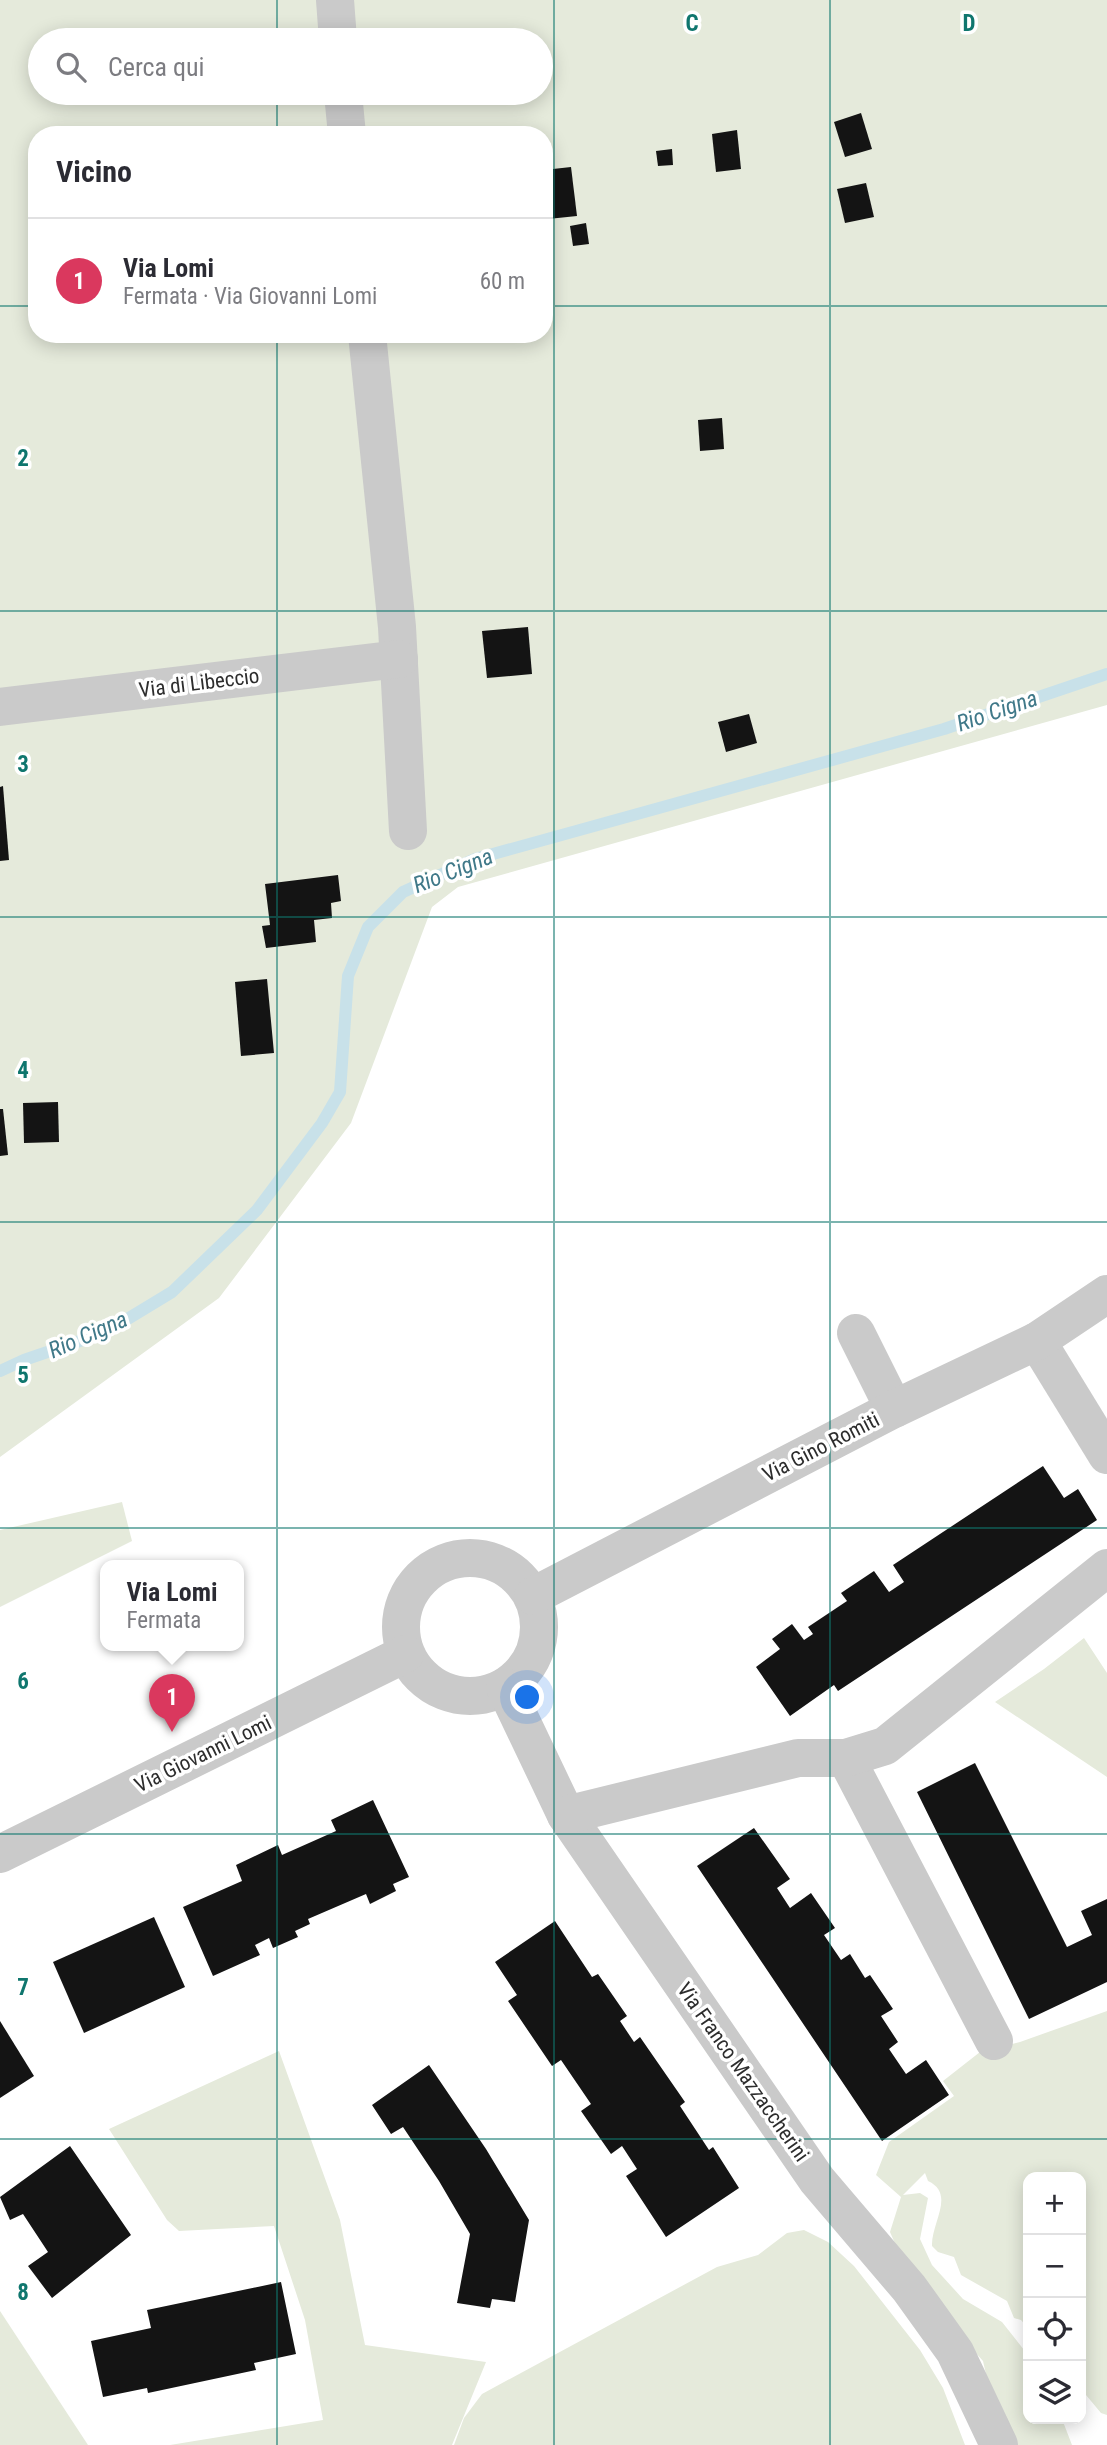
<!DOCTYPE html>
<html lang="it">
<head>
<meta charset="utf-8">
<style>
  :root { --surface:#fff; --page:#f2f2f3; --text:#2b2b33; --muted:#7c7c81; --line:#e1e1e2; --accent:#da385e }
  body { margin:0; font-family:"Roboto Condensed",sans-serif; background:var(--page); color:var(--text) }
  .controls { position:absolute; right:21px; bottom:21px; display:grid; overflow:hidden; border-radius:14px; box-shadow:0 4px 18px #0003 }
  .controls button { width:63px; height:63px; display:grid; place-items:center; padding:0; border:0; border-bottom:2px solid var(--line); background:var(--surface); color:var(--text); font:35px sans-serif }
  .you { position:absolute; left:528px; top:1698px; width:24px; height:24px; margin:-18px; border:5px solid #fff; border-radius:50%; background:#1a73e8; box-shadow:0 0 0 10px #1a73e833 }
  .badge { display:grid; place-items:center; width:46px; height:46px; border-radius:50%; background:var(--accent); color:#fff; font-size:23px; font-weight:700 }
  .pin { position:absolute; translate:-50% -58px; filter:drop-shadow(0 2px 4px #0008) }
  .pin::after { content:''; position:absolute; top:37px; width:24px; height:21px; background:inherit; clip-path:polygon(0 0,100% 0,50% 100%) }
  .popup { position:absolute; left:100px; top:1560px; width:144px; height:91px; box-sizing:border-box; display:grid; place-content:center; border-radius:14px; background:var(--surface); filter:drop-shadow(0 2px 5px #0005); font-size:23px; white-space:nowrap; color:var(--muted) }
  .popup b { font-size:26px; color:var(--text) }
  .popup::after { content:''; position:absolute; left:50%; top:100%; margin-left:-14px; border:14px solid transparent; border-top-color:var(--surface) }
  .list { margin:0; padding:0; list-style:none }
  h2 { display:flex; justify-content:space-between; align-items:center; height:91px; margin:0; padding:0 28px; font-size:30px }
  h2 small { font-size:23px; font-weight:400; color:var(--muted) }
  .list li { display:grid; grid-template-columns:46px 1fr auto; gap:21px; align-items:center; box-sizing:border-box; height:126px; padding:0 28px; border-top:2px solid var(--line) }
  .list b { display:block; font-size:26px; white-space:nowrap }
  .list p { margin:0; font-size:23px; white-space:nowrap; color:var(--muted) }
  .list em { font-size:23px; font-style:normal; color:var(--muted) }
  .icon { flex:none; width:38px; height:38px; fill:none; stroke:currentColor; stroke-width:2; stroke-linecap:round; stroke-linejoin:round }
  .map { position:relative; flex:none; width:1107px; height:2445px; overflow:hidden }
  .search { position:absolute; background:var(--surface); box-shadow:0 4px 18px #0003; left:28px; top:28px; width:525px; height:77px; display:flex; align-items:center; gap:18px; box-sizing:border-box; padding:0 24px; border-radius:38px; color:var(--muted); font-size:26px }
  .panel { position:absolute; background:var(--surface); box-shadow:0 4px 18px #0003; left:28px; top:126px; width:525px; height:217px; border-radius:28px }
  .map>svg:first-child { display:block }
</style>
</head>
<body>
<div class="map">
<svg width="1107" height="2445" viewBox="0 0 1107 2445">
  <rect width="100%" height="100%" fill="#fff"/>
  <g fill="#e5eadb" fill-rule="evenodd">
    <path d="M0 0H1107V705L458 887 432 907 351 1123 219 1298 0 1457ZM40 40H541V93H40ZM37 135H544V334H37Z"/>
    <path d="M122 1502 132 1541 0 1607V1530Z"/>
    <path d="M1084 1638 1107 1673V1777L995 1702 1044 1669Z"/>
    <path d="M1107 2011V2415L1101 2413 1081 2389V2177H1028V2328L1021 2320 1014 2318 1007 2301 961 2275 954 2257 938 2252 932 2246C931 2223 956 2194 928 2181L925 2173 903 2195 920 2193 928 2198 920 2239 932 2265 963 2299 1002 2322 1028 2355V2419H1062L1072 2445H1018L991 2396 983 2361 911 2280 890 2232 901 2197 876 2175 889 2142 954 2096 943 2081 980 2052 1020 2042Z"/>
    <path d="M279 2051 340 2220 365 2345 486 2362 452 2445H170L323 2420 305 2320 274 2226 179 2231 167 2220 109 2129Z"/>
    <path d="M804 2230 828 2242 854 2266 920 2350 943 2388 965 2445H454L464 2418 482 2394 717 2267 758 2255 787 2233Z"/>
    <path d="M0 2311 88 2445H0Z"/>
  </g>
  <g fill="none" stroke-linecap="round" stroke-linejoin="round">
    <path stroke="#c8e1e9" stroke-width="12" d="M0 1371 24 1360 106 1332 172 1292 257 1210 322 1123 340 1092 348 976 368 927 403 892 475 859 944 729 1107 674"/>
  </g>
  <g fill="#141414">
    <path d="M272 93H296L297 99 273 101Z"/>
    <path d="M861 113 872 149 845 157 834 122Z"/>
    <path d="M737 130 741 169 716 172 712 134Z"/>
    <path d="M672 149 673 165 658 166 656 151Z"/>
    <path d="M571 167 577 216 548 219 544 170Z"/>
    <path d="M866 183 874 217 845 223 837 189Z"/>
    <path d="M586 223 589 244 573 246 570 226Z"/>
    <path d="M289 334H320V339L289 341Z"/>
    <path d="M722 418 724 449 700 451 698 420Z"/>
    <path d="M528 627 532 674 487 678 482 631Z"/>
    <path d="M749 714 757 743 726 752 718 722Z"/>
    <path d="M3 786 9 860 0 861V787Z"/>
    <path d="M338 875 341 901 331 903 332 918 314 920 316 942 266 948 262 926 270 925 265 884Z"/>
    <path d="M267 979 274 1053 241 1056 235 982Z"/>
    <path d="M58 1102 59 1142 24 1143 23 1103Z"/>
    <path d="M0 1109H3L8 1155 0 1156Z"/>
    <path d="M1043 1466 1064 1498 1078 1489 1097 1520 838 1691 834 1685 790 1716 756 1667 780 1649 772 1639 792 1624 804 1640 813 1634 808 1627 847 1601 841 1593 874 1571 889 1592 904 1582 893 1565Z"/>
    <path d="M975 1763 1067 1947 1092 1935 1081 1911 1107 1899V1982L1029 2019 917 1792Z"/>
    <path d="M373 1800 409 1877 393 1884 396 1891 370 1904 366 1894 308 1919 310 1924 295 1931 298 1937 273 1948 269 1938 255 1945 260 1955 213 1976 183 1907 242 1881 236 1865 278 1845 282 1855 336 1831 331 1820Z"/>
    <path d="M754 1828 790 1879 777 1888 790 1908 811 1893 835 1928 824 1935 841 1960 850 1954 865 1978 870 1975 893 2009 881 2016 898 2042 889 2049 906 2074 926 2060 949 2095 882 2141 697 1866Z"/>
    <path d="M154 1917 185 1987 84 2033 53 1962Z"/>
    <path d="M555 1921 592 1977 598 1974 627 2016 620 2021 634 2042 640 2037 685 2102 680 2106 709 2150 713 2147 739 2188 666 2237 626 2176 637 2169 622 2146 611 2154 581 2111 591 2104 561 2060 552 2066 508 2001 517 1995 495 1962Z"/>
    <path d="M0 2021 34 2076 0 2098Z"/>
    <path d="M429 2065 486 2149 529 2220 515 2302 492 2299 490 2308 457 2303 470 2234 439 2181 403 2127 391 2134 372 2105Z"/>
    <path d="M70 2146 131 2235 52 2298 28 2266 48 2252 23 2214 10 2220 0 2197Z"/>
    <path d="M281 2282 296 2354 254 2363 256 2370 148 2393 147 2388 103 2397 91 2341 151 2328 147 2310Z"/>
  </g>
  <g fill="none" stroke-linecap="round" stroke-linejoin="round">
    <g stroke="#cacaca" stroke-width="38">
      <path d="M335 0 338 40"/>
      <path d="M343 93 347 135"/>
      <path d="M367 334 397 627 408 831"/>
      <path d="M0 707 399 659"/>
      <path d="M856 1333 894 1409"/>
      <path d="M1037 1341 1107 1455"/>
      <circle cx="470" cy="1627" r="69"/>
      <path d="M533 1596 894 1409 1037 1341 1107 1294"/>
      <path d="M505 1687 566 1815 817 2180 909 2288 955 2352 999 2445"/>
      <path d="M846 1758 994 2041"/>
      <path d="M566 1815 798 1758H846L885 1746 1107 1568"/>
      <path d="M0 1854 405 1654"/>
    </g>
  </g>
  <path fill="none" stroke="#0f766e" stroke-width="2" stroke-opacity="0.55" d="M277 0V40M554 0V2445M830 0V2445M277 93V135M0 306H37M544 306H1107M277 334V2445M0 611H1107M0 917H1107M0 1222H1107M0 1528H1107M0 1834H1107M0 2139H1107"/>
  <g text-anchor="middle" dominant-baseline="central" stroke-width="7" stroke-linejoin="round" paint-order="stroke">
    <g font-size="21" fill="#2d2d2d" stroke="#fff">
      <text transform="translate(199 683) rotate(-7)">Via di Libeccio</text>
      <text transform="translate(821 1447) rotate(-27)">Via Gino Romiti</text>
      <text transform="translate(203 1754) rotate(-26)">Via Giovanni Lomi</text>
      <text transform="translate(743 2072) rotate(55)">Via Franco Mazzaccherini</text>
    </g>
    <g font-size="23" font-style="italic" fill="#407989" stroke="#fff">
      <text transform="translate(997 711) rotate(-19)">Rio Cigna</text>
      <text transform="translate(453 871) rotate(-22)">Rio Cigna</text>
      <text transform="translate(88 1335) rotate(-24)">Rio Cigna</text>
    </g>
  </g>
  <g font-size="23" text-anchor="middle" font-weight="bold" fill="#0f766e" stroke="#fff" stroke-width="7" stroke-linejoin="round" paint-order="stroke">
    <text x="692" y="31">C</text>
    <text x="969" y="31">D</text>
    <text x="23" y="466">2</text>
    <text x="23" y="772">3</text>
    <text x="23" y="1078">4</text>
    <text x="23" y="1383">5</text>
    <text x="23" y="1689">6</text>
    <text x="23" y="1995">7</text>
    <text x="23" y="2300">8</text>
  </g>
</svg>
<div class="controls">
<button>+</button>
<button>−</button>
<button><svg class="icon" aria-label="locate" viewBox="0 0 24 24"><circle cx="12" cy="12" r="6"/><path d="M12 2v4M12 18v4M2 12h4M18 12h4"/></svg></button>
<button><svg class="icon" aria-label="layers" viewBox="0 0 24 24"><path d="M12 4l9 5-9 5-9-5zM3 14l9 5 9-5"/></svg></button>
</div>
<div class="you"></div>
<div class="pin badge" style="left:172px;top:1732px">1</div>
<div class="popup"><b>Via Lomi</b>Fermata</div>
<div class="search"><svg class="icon" aria-label="search" viewBox="0 0 24 24"><circle cx="10" cy="10" r="6"/><path d="M15 15l6 6"/></svg>Cerca qui</div>
<section class="panel">
<h2>Vicino<small></small></h2>
<ul class="list">
<li><span class="badge">1</span><div><b>Via Lomi</b><p>Fermata · Via Giovanni Lomi</p></div><em>60 m</em></li>
</ul>
</section>
</div>
</body>
</html>
